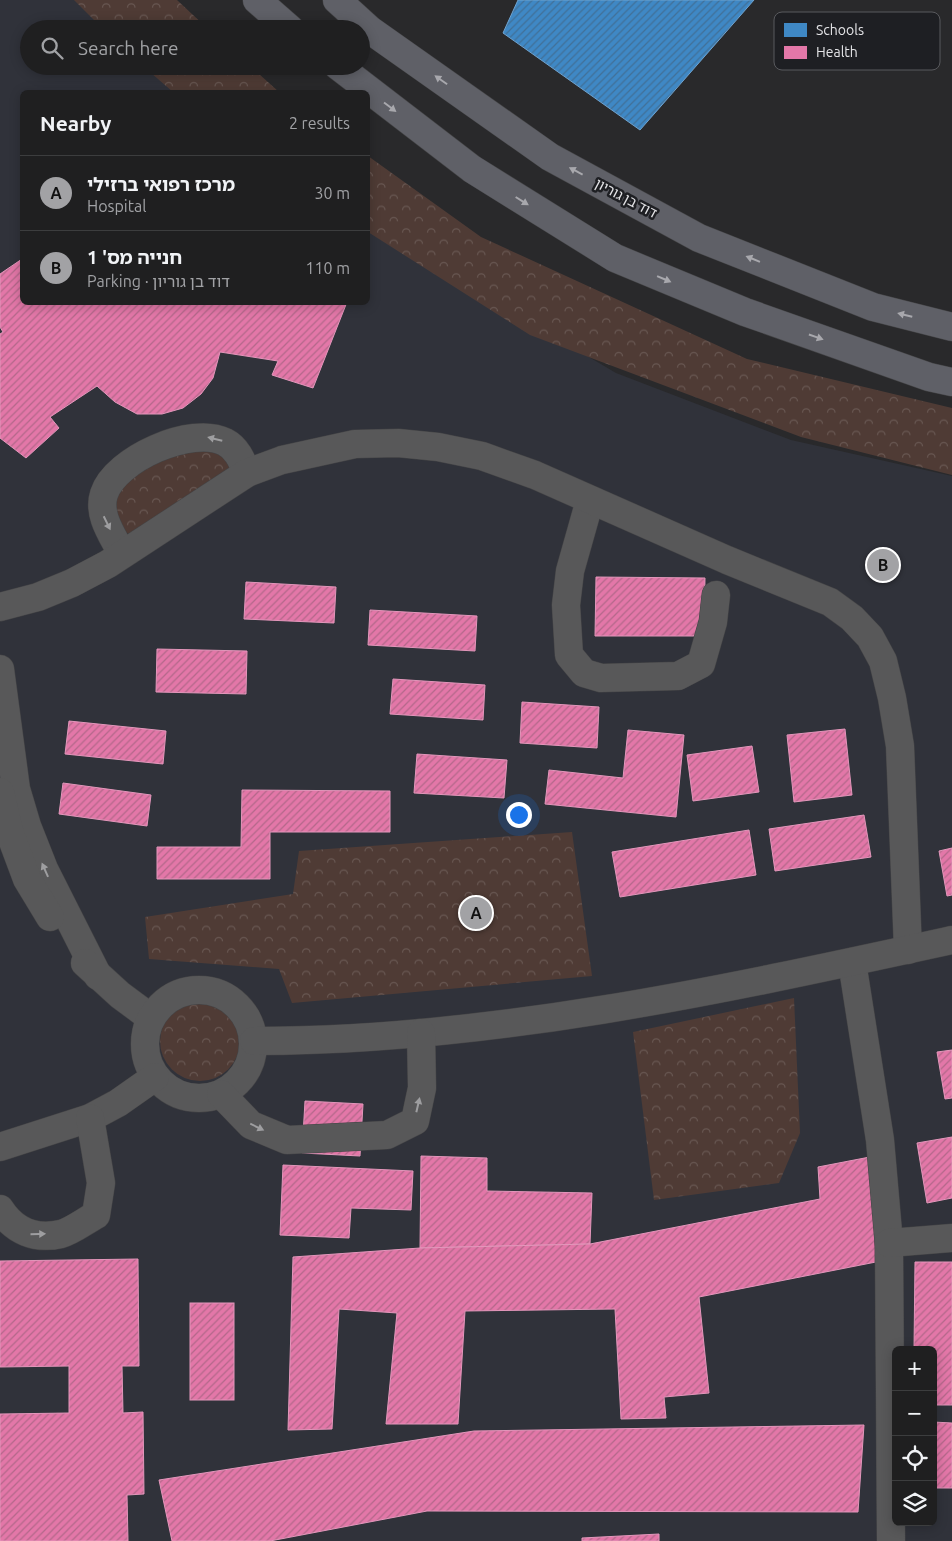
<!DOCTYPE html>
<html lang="en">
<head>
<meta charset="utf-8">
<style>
  :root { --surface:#1f1f20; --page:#2c2c2d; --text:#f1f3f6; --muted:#a1a2a5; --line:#3c3d3e; --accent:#a2a2a5 }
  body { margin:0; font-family:Ubuntu,"Noto Sans Hebrew",sans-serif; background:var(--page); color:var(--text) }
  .controls { position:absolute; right:15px; bottom:15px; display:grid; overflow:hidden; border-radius:8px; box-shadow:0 2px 12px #0003 }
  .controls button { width:45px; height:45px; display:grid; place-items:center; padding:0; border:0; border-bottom:1px solid var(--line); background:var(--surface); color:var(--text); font:25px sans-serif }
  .you { position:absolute; left:518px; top:814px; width:18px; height:18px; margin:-12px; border:4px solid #fff; border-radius:50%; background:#1a73e8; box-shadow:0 0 0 8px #1a73e833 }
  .badge { display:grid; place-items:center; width:32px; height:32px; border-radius:50%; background:var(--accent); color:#111; font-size:16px; font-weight:700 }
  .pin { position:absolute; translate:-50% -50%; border:2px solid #fff; box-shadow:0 1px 5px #0006 }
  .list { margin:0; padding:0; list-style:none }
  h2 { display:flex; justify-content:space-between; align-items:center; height:65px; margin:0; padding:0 20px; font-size:21px }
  h2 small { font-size:16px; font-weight:400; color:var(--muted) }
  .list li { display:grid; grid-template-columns:32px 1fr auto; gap:15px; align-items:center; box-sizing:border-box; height:75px; padding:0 20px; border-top:1px solid var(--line) }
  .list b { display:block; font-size:19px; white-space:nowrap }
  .list p { margin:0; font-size:16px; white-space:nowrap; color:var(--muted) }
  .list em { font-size:16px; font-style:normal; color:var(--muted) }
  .icon { flex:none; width:28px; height:28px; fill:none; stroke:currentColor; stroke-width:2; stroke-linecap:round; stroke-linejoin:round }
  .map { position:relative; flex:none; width:952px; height:1541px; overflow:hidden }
  .search { position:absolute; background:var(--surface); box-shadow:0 2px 12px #0003; left:20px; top:20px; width:350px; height:55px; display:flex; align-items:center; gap:12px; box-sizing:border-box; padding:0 18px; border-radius:28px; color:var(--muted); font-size:19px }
  .panel { position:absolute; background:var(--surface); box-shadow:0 2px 12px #0003; left:20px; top:90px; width:350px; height:215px; border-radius:8px }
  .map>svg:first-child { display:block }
</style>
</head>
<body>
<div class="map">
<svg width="952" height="1541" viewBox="0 0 952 1541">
  <defs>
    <pattern id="forest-crowns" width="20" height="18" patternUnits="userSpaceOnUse" patternTransform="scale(1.25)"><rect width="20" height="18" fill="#4f3b35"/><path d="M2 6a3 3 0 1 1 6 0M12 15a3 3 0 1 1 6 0" fill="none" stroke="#685752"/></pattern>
    <pattern id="schools-hatch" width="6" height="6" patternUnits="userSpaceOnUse" patternTransform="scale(1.25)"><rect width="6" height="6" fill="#3f88c5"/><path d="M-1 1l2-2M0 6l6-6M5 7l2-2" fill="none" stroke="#417098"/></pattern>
    <pattern id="health-hatch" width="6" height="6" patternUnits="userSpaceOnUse" patternTransform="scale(1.25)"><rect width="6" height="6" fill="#e377a8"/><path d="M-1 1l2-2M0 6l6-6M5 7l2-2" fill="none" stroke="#b3688a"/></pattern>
  </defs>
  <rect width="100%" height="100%" fill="#29292b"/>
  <path fill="#30323a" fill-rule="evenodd" d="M0 0H117L146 29H29V66H185L214 92H22V302H368V219L489 298 616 373 791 440 952 476V1541H0ZM896 1350H933V1522H896Z"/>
  <g fill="url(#forest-crowns)">
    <path d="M74 0H177L208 29H103Z"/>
    <path d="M143 66H250L279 92H173Z"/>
    <path d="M368 156 481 237 747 359 952 408V475L801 437 530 335 368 232Z"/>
    <path d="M194 449C215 451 225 452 234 473L128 534 118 522 113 507 119 488 147 464Z"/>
    <path d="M572 832 592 976 292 1003 279 969 149 959 145 917 293 894 299 851Z"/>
    <path d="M794 998 800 1133 779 1183 654 1200 633 1032Z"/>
    <circle cx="200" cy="1041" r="40"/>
  </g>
  <path fill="url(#schools-hatch)" stroke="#70a3cf" d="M518 0H754L640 130 503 33Z"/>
  <g fill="url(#health-hatch)" stroke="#e397bb">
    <path d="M22 259V302H347L313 388 272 375 278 361 220 352 213 378 201 394 183 408 162 414H137L115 402 97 386 50 417 59 428 26 458 0 438V334L3 332 0 327V274Z"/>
    <path d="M596 577 705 578 704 636H595Z"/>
    <path d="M246 582 336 587 334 623 244 619Z"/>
    <path d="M370 610 477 616 475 651 368 645Z"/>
    <path d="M157 649 247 651 246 694 156 692Z"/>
    <path d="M393 679 485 685 483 720 390 714Z"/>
    <path d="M522 702 599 707 597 748 520 743Z"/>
    <path d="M69 721 166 731 163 764 65 754Z"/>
    <path d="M845 729 852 795 794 802 787 735Z"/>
    <path d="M628 730 684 735 676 817 545 804 549 770 623 778Z"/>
    <path d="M752 746 759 792 693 801 687 755Z"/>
    <path d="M417 754 507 760 504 798 414 793Z"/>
    <path d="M63 783 151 795 147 826 59 814Z"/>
    <path d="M242 790 390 791V832H270V879H157V847H241Z"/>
    <path d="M864 815 871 857 775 871 769 829Z"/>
    <path d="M749 830 756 875 620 897 612 852Z"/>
    <path d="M952 848V895L947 896 939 851Z"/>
    <path d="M952 1050V1098L945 1099 937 1052Z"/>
    <path d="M305 1101 363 1104 360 1156 302 1153Z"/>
    <path d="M952 1137V1198L927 1203 917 1143Z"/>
    <path d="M421 1156 487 1158V1191L592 1193 590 1244 420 1248Z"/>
    <path d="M875 1156 886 1260 699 1297 709 1393 664 1397 666 1418 621 1419 615 1309 465 1311 458 1424H386L397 1313 339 1309 332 1429 288 1430 293 1257 420 1248 590 1244 820 1199 818 1167Z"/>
    <path d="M283 1165 413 1171 411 1210 351 1208 349 1238 280 1235Z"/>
    <path d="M138 1259 139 1366H122L123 1413 143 1412 144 1494 127 1495 128 1541H0V1414L69 1413V1366L0 1367V1261Z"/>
    <path d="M915 1262H952V1405H933V1350H914Z"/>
    <rect x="190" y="1303" width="44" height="97"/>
    <path d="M933 1422 952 1423V1488H933Z"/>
    <path d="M864 1425 858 1512 427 1511 270 1541H172L159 1480 474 1431Z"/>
    <path d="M659 1534V1541H582V1538Z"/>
  </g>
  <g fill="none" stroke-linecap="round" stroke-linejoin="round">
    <g stroke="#444446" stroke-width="29">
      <g id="minor">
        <path d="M590 500 570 571 566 605 569 655 584 673 601 678 678 676 701 664 713 622 716 595"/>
        <path d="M122 554C113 536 97 515 104 494 115 459 192 425 225 442 237 448 242 461 247 473"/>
        <path d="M0 607 38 597 72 583 108 564 247 473 282 460 355 444 398 443 438 447 482 456 535 475 727 560 830 602 852 618 870 637 883 661 892 698 900 746 908 950"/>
        <path d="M0 669 16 789 27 826 44 869 98 976"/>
        <path d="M0 792 9 831 27 879 50 917"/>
        <path d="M852 962 880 1140 889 1243 891 1541"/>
        <path d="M85 963 120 995 151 1018"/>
        <circle cx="199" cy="1044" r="54"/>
        <path d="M254 1041C490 1041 722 990 952 940"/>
        <path d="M221 1094 251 1125 287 1140 387 1135 415 1121 422 1088 421 1033"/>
        <path d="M0 1147 90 1118 118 1103 155 1077"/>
        <path d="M0 1209C14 1231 35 1240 61 1234 72 1231 85 1221 96 1215L101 1183 90 1118"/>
        <path d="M889 1243 952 1238"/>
      </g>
    </g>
    <g stroke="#444446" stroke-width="29">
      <g id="major">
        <path d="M257 0 290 29"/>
        <path d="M337 0 370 30 550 157 699 238 873 307 952 327"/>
        <path d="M338 66 472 169 615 258 745 312 929 377 952 382"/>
      </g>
    </g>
    <use href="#minor" stroke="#585859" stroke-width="28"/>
    <use href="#major" stroke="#5f6067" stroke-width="28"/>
  </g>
  <defs><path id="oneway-solid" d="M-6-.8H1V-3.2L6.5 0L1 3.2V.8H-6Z" transform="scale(1.25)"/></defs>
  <g fill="#a8a8ad">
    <use href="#oneway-solid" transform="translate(441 80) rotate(-145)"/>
    <use href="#oneway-solid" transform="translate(390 107) rotate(37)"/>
    <use href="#oneway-solid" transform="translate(576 171) rotate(-152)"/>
    <use href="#oneway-solid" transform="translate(522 201) rotate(32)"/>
    <use href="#oneway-solid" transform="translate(753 259) rotate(-158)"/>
    <use href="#oneway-solid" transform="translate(664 279) rotate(23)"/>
    <use href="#oneway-solid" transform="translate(905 315) rotate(-166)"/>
    <use href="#oneway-solid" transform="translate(816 337) rotate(19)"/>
  </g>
  <g fill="#9e9ea0">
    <use href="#oneway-solid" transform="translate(215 439) rotate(-166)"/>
    <use href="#oneway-solid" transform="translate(107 523) rotate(64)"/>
    <use href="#oneway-solid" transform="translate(45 870) rotate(-114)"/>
    <use href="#oneway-solid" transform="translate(418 1105) rotate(-77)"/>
    <use href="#oneway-solid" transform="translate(257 1127) rotate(26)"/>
    <use href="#oneway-solid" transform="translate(38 1234) rotate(-1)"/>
  </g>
  <g text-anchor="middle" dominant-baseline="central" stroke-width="5" stroke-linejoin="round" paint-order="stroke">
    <g font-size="14" fill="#e3e3e6" stroke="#1e1f23">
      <text transform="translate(626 198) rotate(28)">דוד בן גוריון</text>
    </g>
  </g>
  <rect x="774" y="12" width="166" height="58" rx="8" fill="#1e1f23" stroke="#595a5e" stroke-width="1"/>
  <rect x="784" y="23" width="23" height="14" fill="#3f88c5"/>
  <rect x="784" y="46" width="23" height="13" fill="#e377a8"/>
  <g font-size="14" fill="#e3e3e6">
    <text x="816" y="35">Schools</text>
    <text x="816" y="57">Health</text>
  </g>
</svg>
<div class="controls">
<button>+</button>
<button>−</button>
<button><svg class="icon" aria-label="locate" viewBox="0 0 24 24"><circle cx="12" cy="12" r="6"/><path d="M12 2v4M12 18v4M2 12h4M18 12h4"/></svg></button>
<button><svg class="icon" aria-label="layers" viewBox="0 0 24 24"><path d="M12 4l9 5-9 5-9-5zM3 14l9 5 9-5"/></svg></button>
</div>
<div class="you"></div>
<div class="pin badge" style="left:476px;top:913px">A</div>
<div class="pin badge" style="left:883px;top:565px">B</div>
<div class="search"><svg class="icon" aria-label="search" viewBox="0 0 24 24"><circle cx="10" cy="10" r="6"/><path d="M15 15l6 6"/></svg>Search here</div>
<section class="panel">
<h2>Nearby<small>2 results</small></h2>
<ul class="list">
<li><span class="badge">A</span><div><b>מרכז רפואי ברזילי</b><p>Hospital</p></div><em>30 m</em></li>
<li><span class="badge">B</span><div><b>חנייה מס' 1</b><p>Parking · דוד בן גוריון</p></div><em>110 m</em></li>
</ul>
</section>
</div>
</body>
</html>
